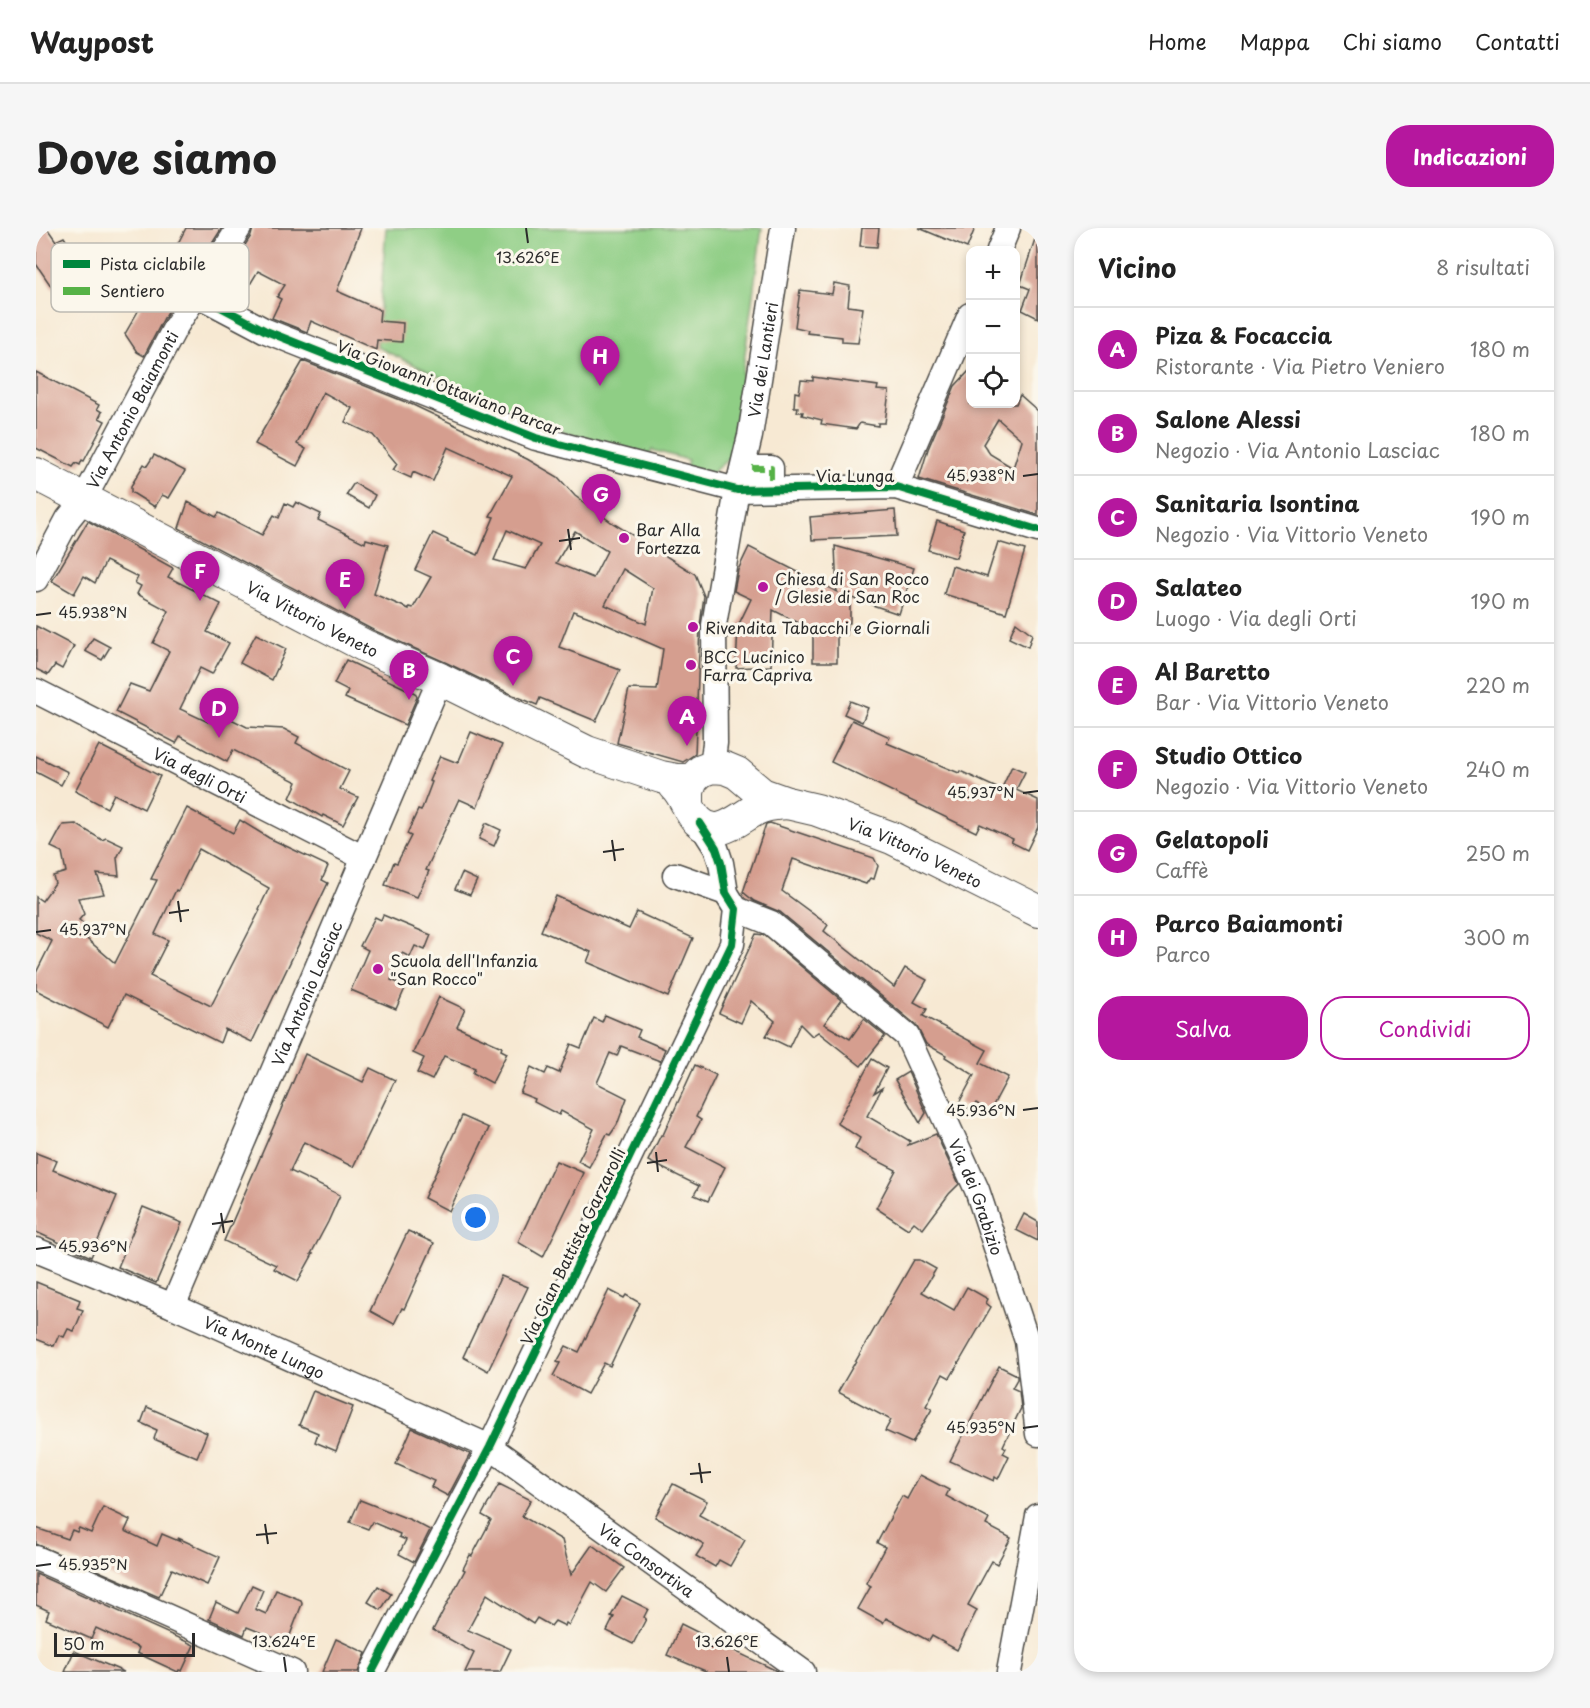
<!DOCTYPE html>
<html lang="it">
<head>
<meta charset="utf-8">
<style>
  :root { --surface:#fff; --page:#f6f6f6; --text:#222; --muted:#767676; --line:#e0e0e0; --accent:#b5179e }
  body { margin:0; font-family:"Playpen Sans",sans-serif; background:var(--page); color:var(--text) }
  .controls { position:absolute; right:18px; top:18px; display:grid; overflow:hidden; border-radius:12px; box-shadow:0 3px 9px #0003 }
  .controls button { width:54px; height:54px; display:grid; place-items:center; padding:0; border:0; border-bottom:2px solid var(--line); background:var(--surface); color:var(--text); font:30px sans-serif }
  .scale { position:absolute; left:18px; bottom:15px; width:141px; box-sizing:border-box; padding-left:6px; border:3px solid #2b2b2b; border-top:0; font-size:16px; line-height:21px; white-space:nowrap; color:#2b2b2b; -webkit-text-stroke:4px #fbf7ec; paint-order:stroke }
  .you { position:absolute; left:440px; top:990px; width:21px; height:21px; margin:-15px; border:4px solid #fff; border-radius:50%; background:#1a73e8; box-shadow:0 0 0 9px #1a73e833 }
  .badge { display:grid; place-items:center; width:39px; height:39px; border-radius:50%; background:var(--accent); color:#fff; font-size:20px; font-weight:700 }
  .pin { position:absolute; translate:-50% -50px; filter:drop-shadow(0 2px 3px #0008) }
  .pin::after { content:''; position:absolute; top:32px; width:21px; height:18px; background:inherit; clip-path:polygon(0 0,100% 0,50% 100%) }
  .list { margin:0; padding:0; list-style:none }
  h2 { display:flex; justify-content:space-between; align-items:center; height:78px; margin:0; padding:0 24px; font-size:26px }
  h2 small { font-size:20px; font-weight:400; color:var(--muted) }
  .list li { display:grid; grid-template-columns:39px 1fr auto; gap:18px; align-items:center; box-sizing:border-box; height:84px; padding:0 24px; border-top:2px solid var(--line) }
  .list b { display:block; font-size:22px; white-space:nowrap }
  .list p { margin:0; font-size:20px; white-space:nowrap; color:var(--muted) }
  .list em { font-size:20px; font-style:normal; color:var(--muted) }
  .actions { display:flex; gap:12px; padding:18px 24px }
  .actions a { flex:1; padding:14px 0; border:2px solid var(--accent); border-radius:24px; text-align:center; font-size:21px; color:var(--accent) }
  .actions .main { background:var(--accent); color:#fff }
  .icon { flex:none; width:33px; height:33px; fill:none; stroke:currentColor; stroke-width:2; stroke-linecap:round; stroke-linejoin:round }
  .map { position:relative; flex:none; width:1002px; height:1444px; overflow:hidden; border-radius:24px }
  header { display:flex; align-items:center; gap:36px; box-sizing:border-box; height:84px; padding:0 30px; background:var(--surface); border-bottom:2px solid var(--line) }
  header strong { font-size:28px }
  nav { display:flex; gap:33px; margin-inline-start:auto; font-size:21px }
  .intro { display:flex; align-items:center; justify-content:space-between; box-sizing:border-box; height:144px; padding:0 36px }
  h1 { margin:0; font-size:42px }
  .button { padding:15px 27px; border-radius:24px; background:var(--accent); color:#fff; font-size:21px; font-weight:700 }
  main { display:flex; gap:36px; padding:0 36px }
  aside { flex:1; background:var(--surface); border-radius:24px; box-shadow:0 3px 9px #0003 }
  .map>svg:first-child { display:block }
</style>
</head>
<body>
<header>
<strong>Waypost</strong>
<nav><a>Home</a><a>Mappa</a><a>Chi siamo</a><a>Contatti</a></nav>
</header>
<div class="intro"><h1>Dove siamo</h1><a class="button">Indicazioni</a></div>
<main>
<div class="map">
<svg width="1002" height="1444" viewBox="0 0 1002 1444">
  <rect width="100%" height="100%" fill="#fbf7ec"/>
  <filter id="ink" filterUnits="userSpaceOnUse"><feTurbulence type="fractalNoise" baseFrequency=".0167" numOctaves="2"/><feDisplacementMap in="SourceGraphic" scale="12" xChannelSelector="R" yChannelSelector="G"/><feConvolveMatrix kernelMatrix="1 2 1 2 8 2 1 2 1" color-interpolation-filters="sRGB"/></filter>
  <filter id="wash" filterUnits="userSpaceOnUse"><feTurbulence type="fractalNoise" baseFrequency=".008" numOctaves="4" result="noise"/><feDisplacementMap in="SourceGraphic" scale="24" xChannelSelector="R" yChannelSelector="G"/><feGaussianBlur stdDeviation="1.35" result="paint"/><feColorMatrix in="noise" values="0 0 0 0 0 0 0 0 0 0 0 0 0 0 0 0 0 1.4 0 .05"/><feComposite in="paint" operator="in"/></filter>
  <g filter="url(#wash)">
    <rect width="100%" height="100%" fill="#f7e9d3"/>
    <path fill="#8fce85" stroke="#5d7c58" stroke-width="1.5" d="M350 0H726L695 229 674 246 650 239 652 232 616 222 613 228 505 197 341 119Z"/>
    <g id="blocks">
      <g fill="#d59e8f" fill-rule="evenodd">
        <path d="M0 0H11L20 13 28 9 43 33 37 37 52 59 28 77 0 36Z"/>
        <path d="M150 0H186L128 90 108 128 101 124 89 106 105 78 94 68 103 51 119 59Z"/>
        <path d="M217 0H325L301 63 344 82 343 93 367 95 366 114 341 112 340 122 275 93 271 104 236 90 245 71 241 69 249 57 222 43 210 63 182 59 215 8Z"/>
        <path d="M826 0H843L841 19 824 18Z"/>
        <path d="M883 0H939L931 20Z"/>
        <path d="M999 11H1002V90L986 82 994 61 984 57Z"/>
        <path d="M798 55 814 58 812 78 827 80 822 115 806 114V109L771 105 772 102 759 99 764 62 796 66Z"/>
        <path d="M267 133 377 177 491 231 522 249 539 268 575 294 659 346 668 368 664 397 659 526 647 534 581 515 593 461 621 462 627 421 556 390 537 383 523 419 584 442 560 493 504 470 501 477 477 467 411 435 337 402 143 300 152 274 180 289 183 285 226 307 238 287 243 290 249 275 257 279 260 274 285 286 282 292 329 315 330 311 352 317 338 366 373 381V379L377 380 395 349 379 342 397 305 412 312 411 314 442 327 458 289 454 288 476 248 412 219 397 253 377 244 375 250 357 242 361 236 337 207 309 194 316 180 287 164 261 216 270 221 261 238 219 216ZM471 302 504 317 490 341 458 332ZM539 303 571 323 557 350 520 335ZM587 341 617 360 610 396 569 377Z"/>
        <path d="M934 142V176H980L984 167 1002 183V287L883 251 892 221 919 158ZM962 191 986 212 977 240 954 226 947 216Z"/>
        <path d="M0 144 63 177 61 181 66 184 63 190 69 193 48 233 46 232 44 237 40 235 37 239 0 220Z"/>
        <path d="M777 149 842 158 841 162 853 163 849 195H842V198L824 195 820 201 785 196 786 192 766 187 767 184H761L762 179H758L759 164 763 165 765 152 777 153Z"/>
        <path d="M118 227 149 243 133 270 126 267 119 279 95 264V258L108 236 111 238Z"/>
        <path d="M318 255 339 267 333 280 310 267Z"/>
        <path d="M859 282 861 308 776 312 774 289Z"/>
        <path d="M52 293 137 340 132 349 185 376 171 404 193 415 176 446 164 440 144 481 172 494 179 483 211 499 248 501 263 509 260 515 313 543 304 561 322 569 307 597 287 587 286 589 254 570 261 554 197 522 191 534 144 508 140 515 80 484 94 456 113 463 133 423 117 415 133 383 101 366 105 358 99 355 102 349 70 333 59 355 48 348 38 366 16 353Z"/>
        <path d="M901 293 928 302 920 330 892 322Z"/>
        <path d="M962 314 989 322 970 385 908 366 916 338 951 349Z"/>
        <path d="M799 318 878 340 863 386 810 368 814 370V395H811V407H801V434H777V402L737 382 735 438 700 440 702 398 715 371 698 363 702 342 713 319 801 364Z"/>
        <path d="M980 394 996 406 992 419 973 410Z"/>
        <path d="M0 398 38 418 26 441 19 437 12 447 0 441Z"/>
        <path d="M220 406 250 421 236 452 204 435Z"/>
        <path d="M57 410 74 419 66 432 49 423Z"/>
        <path d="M310 432 379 465 381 469 369 497 309 470 312 463 298 456Z"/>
        <path d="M814 473 832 480 826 494 808 486Z"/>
        <path d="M816 492 854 509 851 515 923 545 924 543 965 562 976 538 989 544 980 562 1002 572V599L991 622 975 614 977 611 944 596 940 604 795 534Z"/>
        <path d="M435 504 466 517 441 579 423 571 390 642 393 643 381 669 349 657 358 634 361 635 375 608 371 606 382 582 385 583 396 554 393 553 404 528 422 535Z"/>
        <path d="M63 517 124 548 108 581 78 566 71 580 39 563Z"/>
        <path d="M0 528 32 544 25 557 0 544Z"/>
        <path d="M151 580 197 605 204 592 233 610 292 638 286 652 292 655 216 814 189 801 184 815 88 767 72 799 0 762V745L16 713 0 705V669L6 673 19 655 17 648 30 644 26 624 15 619 27 597 40 596 66 612 70 610 87 618 81 630 83 648 61 646 68 666 42 670 48 686 43 692 56 702 51 711 79 735 121 652 115 651ZM163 621 233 660 223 681 224 682 175 778 114 748 132 712 119 706 140 662 142 663Z"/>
        <path d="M450 595 465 602 458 618 443 611Z"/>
        <path d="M734 595 838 630 842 638 838 651 834 650 830 656 757 631 746 663 792 697 788 703 858 759 869 740 891 752 878 774 891 781 887 788 951 822 944 835 972 849 954 883 940 875 936 882 923 875 938 847 909 829 910 827 890 816 880 797 744 684 718 673 707 664 730 596Z"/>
        <path d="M426 645 441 652 434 667 419 661Z"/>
        <path d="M520 668 593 701 601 684 657 710 632 769 551 734 555 724 505 703Z"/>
        <path d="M347 687 395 707 389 722 379 718 374 729 366 725 355 752 370 758 360 781 315 762 332 722 324 718 339 689 345 692Z"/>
        <path d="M720 706 728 707 805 772 788 796 814 811 828 791 849 808 825 838 782 804 776 808 764 796 753 819 730 808 739 793 715 773 705 795 683 785Z"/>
        <path d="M403 769 429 781 421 799 466 819 465 822 471 825 456 855 437 845 439 840 408 828 396 852 381 845 388 830 377 825Z"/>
        <path d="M569 787 604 802 601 809 629 821 624 833 585 818 581 828 574 825 561 855 591 870 581 897 574 907 571 906 553 939 542 933 558 901 525 883 523 887 498 874 499 871 484 865 495 839 509 846 512 840 523 845 535 816 545 820 558 790 566 794Z"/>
        <path d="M269 826 327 854 334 840 359 852 317 939 268 914 254 943 304 967 292 994 275 1026H277L262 1053 238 1041 240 1037 188 1013Z"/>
        <path d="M836 831 851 840 838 865 846 860 831 888 874 913 872 917 900 906 923 956 913 966 887 1001 878 994 872 1001 840 980 860 942 819 921 824 910 801 895Z"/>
        <path d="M659 837 680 847 660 889 665 892 650 919 689 939 672 973 658 967 663 958 612 933 625 907H627Z"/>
        <path d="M872 844 890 885 884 895 859 852Z"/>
        <path d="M426 888 453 900 413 983 388 970Z"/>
        <path d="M0 925 21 933 17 942 81 968 55 1029 0 1004Z"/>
        <path d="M520 933 548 945 507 1029 482 1014Z"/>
        <path d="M107 979 146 995 120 1055 82 1039Z"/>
        <path d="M988 986 1002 994V1013L980 1002Z"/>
        <path d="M372 1003 398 1015 368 1081 366 1080 358 1096 334 1083Z"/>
        <path d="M878 1032H884L900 1041 886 1064 918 1082 931 1059 952 1071 950 1075 955 1079 914 1150 907 1146 890 1178 896 1181 876 1215 849 1203 855 1192 802 1164Z"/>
        <path d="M465 1048 492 1059 452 1143 427 1129Z"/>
        <path d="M0 1054 44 1072 41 1080 47 1082 38 1103 32 1101 28 1109 23 1107 18 1118 0 1111Z"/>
        <path d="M573 1062 588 1070 590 1067 604 1075 574 1138 568 1135 551 1166 517 1148 524 1135 521 1134 530 1118 543 1124Z"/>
        <path d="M963 1138 981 1147V1151L976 1160 983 1163 985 1180 967 1218 970 1220 967 1225 973 1228 962 1251 959 1249 958 1253 914 1233Z"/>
        <path d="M277 1163 317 1179 300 1223 279 1214 282 1205 263 1197Z"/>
        <path d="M111 1179 171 1205 161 1229 118 1211 121 1202 105 1195Z"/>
        <path d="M376 1200 434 1226 412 1268 395 1259 398 1253 360 1236Z"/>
        <path d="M884 1247 913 1262 910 1268 953 1291 950 1297 975 1310 961 1336 956 1333 932 1377 941 1382 921 1422 896 1408 893 1413 850 1390 847 1395 822 1381 835 1358 830 1355 849 1319 841 1315 866 1268 871 1271Z"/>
        <path d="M463 1256 495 1272 486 1288 526 1312 535 1347 556 1317 588 1340 570 1364 556 1354 533 1397 530 1395 529 1398 519 1393 515 1398 501 1390 497 1396 451 1366 432 1402 475 1421 464 1444H429L438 1425 397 1402 429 1342 427 1341 434 1327 436 1328 455 1292 446 1287Z"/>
        <path d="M637 1256 671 1273 663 1287 709 1312 694 1338 683 1332 679 1339 660 1328 668 1316 619 1289Z"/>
        <path d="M324 1272 375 1292 394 1302 378 1334 363 1326 370 1312 363 1309 364 1306 336 1294 332 1301 314 1294Z"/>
        <path d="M67 1279 94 1292 89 1303 121 1318 126 1306 145 1314 142 1310 184 1329 171 1357 136 1341 123 1369 0 1316V1300L32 1311 36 1302 41 1304 43 1300 55 1305Z"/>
        <path d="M0 1346 158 1417 146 1443 143 1442 142 1444 101 1425 103 1420 60 1400 55 1411 10 1391 13 1383 0 1377Z"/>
        <path d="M216 1357 227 1362 219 1381 230 1386 240 1362 265 1372 266 1376 251 1415 211 1399 208 1407 173 1391 180 1374 202 1385Z"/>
        <path d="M342 1358 355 1366 345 1382 332 1374Z"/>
        <path d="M586 1368 612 1381 608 1389 610 1391 597 1416 571 1403 578 1389 575 1388Z"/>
        <path d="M645 1396 671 1409V1410L743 1444H672L631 1427Z"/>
        <path d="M300 1411 330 1425 322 1444H286Z"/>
        <path d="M38 1423 88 1444H29Z"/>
      </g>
    </g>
  </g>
  <g filter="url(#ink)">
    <use href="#blocks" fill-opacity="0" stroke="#4a4844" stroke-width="1.5"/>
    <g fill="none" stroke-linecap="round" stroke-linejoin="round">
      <g stroke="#4a4844" stroke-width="27">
        <g id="minor">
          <path d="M963 22 972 0"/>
          <path d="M160 66 230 103 500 210 701 262 860 259 1002 302"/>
          <path d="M716 240H735V254"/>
          <path d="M860 259 934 87"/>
          <path id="s1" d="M0 351 32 291 48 271 140 98 203 0"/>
          <path id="s2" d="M0 463 328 630"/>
          <path id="s3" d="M676 539 679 515 678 397 701 262 714 208 747 0"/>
          <path d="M639 647 690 665"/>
          <path id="s4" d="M700 681 735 695 871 808 941 962 991 1113 1002 1206"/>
          <path id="s5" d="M0 1022 137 1078 454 1219 767 1444"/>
          <path id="s6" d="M137 1078 404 451"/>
          <path d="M0 1330 256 1444"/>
          <path d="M336 1444 454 1219 696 716 700 681 690 665 685 635 680 620 664 595"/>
          <path d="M973 1444 1002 1288"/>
        </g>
      </g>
      <g stroke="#4a4844" stroke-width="34">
        <g id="major">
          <path id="s7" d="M0 246 329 418 404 451 551 524 625 549 641 552H656"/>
          <path d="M639 558C649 568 652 583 662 593 683 614 704 588 723 580 732 576 742 576 751 575"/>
          <path id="s8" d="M652 574V563L656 552 665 543 676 539 689 540 701 545 726 566 751 575 781 582 856 610 1002 683"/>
        </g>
      </g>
      <use href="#minor" stroke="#fff" stroke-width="24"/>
      <use href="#major" stroke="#fff" stroke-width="32"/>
      <path stroke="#56b246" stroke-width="6" stroke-dasharray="12 6" stroke-linecap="butt" d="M716 240H735V254"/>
      <g stroke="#fbf7ec" stroke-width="11">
        <g id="cycleway">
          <path d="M160 66 230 103 500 210 701 262 860 259 1002 302"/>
          <path d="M336 1444 454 1219 696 716 700 681 690 665 685 635 680 620 664 595"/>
        </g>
      </g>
      <use href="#cycleway" stroke="#00873e" stroke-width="8"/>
    </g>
  </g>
  <path fill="none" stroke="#2b2b2b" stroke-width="2" d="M490 0 492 15M987 248 1002 246M532 301 535 322M523 313 544 310M0 387 15 385M987 565 1002 563M576 612 579 633M567 624 588 621M142 673 145 694M133 685 153 682M0 704 15 702M987 882 1002 880M620 924 622 944M611 935 631 932M185 985 188 1005M176 996 197 993M0 1021 15 1019M987 1200 1002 1198M663 1235 666 1255M654 1246 675 1244M229 1296 232 1316M220 1307 241 1305M0 1338 15 1336M248 1429 250 1444M691 1429 693 1444"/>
  <g fill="#b5179e" stroke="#fbf7ec" stroke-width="2">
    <circle cx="588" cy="310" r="6"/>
    <circle cx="727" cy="359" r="6"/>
    <circle cx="657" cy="399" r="6"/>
    <circle cx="655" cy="437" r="6"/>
    <circle cx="342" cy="741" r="6"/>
  </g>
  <g text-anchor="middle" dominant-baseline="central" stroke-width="6" stroke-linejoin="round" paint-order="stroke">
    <g font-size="16" fill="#2b2b2b" stroke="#fbf7ec">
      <text stroke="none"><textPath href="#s3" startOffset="412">Via dei Lantieri</textPath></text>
      <text transform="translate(413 159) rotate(21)">Via Giovanni Ottaviano Parcar</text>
      <text stroke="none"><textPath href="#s1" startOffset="195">Via Antonio Baiamonti</textPath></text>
      <text x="819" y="247">Via Lunga</text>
      <text stroke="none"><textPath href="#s7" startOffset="312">Via Vittorio Veneto</textPath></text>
      <text stroke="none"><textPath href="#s2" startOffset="184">Via degli Orti</textPath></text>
      <text stroke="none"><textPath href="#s8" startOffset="270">Via Vittorio Veneto</textPath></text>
      <text stroke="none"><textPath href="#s6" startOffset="340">Via Antonio Lasciac</textPath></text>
      <text stroke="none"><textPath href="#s4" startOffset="390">Via dei Grabizio</textPath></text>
      <text transform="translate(536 1018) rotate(-64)">Via Gian Battista Garzarolli</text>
      <text stroke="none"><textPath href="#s5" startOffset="248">Via Monte Lungo</textPath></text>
      <text stroke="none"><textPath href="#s5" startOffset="688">Via Consortiva</textPath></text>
    </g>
    <g font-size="16" fill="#2b2b2b" stroke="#fbf7ec" text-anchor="start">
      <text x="600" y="301">Bar Alla<tspan x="600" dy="18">Fortezza</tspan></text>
      <text x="739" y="350">Chiesa di San Rocco<tspan x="739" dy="18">/ Glesie di San Roc</tspan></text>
      <text x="669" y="399">Rivendita Tabacchi e Giornali</text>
      <text x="667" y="428">BCC Lucinico<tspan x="667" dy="18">Farra Capriva</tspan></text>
      <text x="354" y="732">Scuola dell'Infanzia<tspan x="354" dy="18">"San Rocco"</tspan></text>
    </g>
  </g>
  <rect x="15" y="15" width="198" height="69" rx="9" fill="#fbf7ec" stroke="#bdbab2" stroke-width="1.5"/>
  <rect x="27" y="32" width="27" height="8" fill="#00873e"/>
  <rect x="27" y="59" width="27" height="8" fill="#56b246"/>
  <g font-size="16" fill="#2b2b2b">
    <text x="64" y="42">Pista ciclabile</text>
    <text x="64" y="69">Sentiero</text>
  </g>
  <g font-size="15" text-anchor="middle" fill="#2b2b2b" stroke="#fbf7ec" stroke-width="6" stroke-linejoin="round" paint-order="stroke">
    <text x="492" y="35">13.626°E</text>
    <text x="945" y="253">45.938°N</text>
    <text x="57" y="390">45.938°N</text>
    <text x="945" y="570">45.937°N</text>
    <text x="57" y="707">45.937°N</text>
    <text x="945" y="888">45.936°N</text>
    <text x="57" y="1024">45.936°N</text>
    <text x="945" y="1205">45.935°N</text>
    <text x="57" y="1342">45.935°N</text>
    <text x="248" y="1419">13.624°E</text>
    <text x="691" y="1419">13.626°E</text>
  </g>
</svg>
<div class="controls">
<button>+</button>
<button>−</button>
<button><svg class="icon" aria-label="locate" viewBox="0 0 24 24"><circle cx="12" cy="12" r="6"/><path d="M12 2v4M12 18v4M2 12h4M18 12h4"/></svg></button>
</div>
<div class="scale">50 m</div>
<div class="you"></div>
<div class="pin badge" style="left:651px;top:518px">A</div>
<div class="pin badge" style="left:373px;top:472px">B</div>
<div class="pin badge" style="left:477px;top:458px">C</div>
<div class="pin badge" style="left:183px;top:510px">D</div>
<div class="pin badge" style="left:309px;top:381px">E</div>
<div class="pin badge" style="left:164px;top:373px">F</div>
<div class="pin badge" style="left:565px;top:296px">G</div>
<div class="pin badge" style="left:564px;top:158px">H</div>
</div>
<aside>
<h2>Vicino<small>8 risultati</small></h2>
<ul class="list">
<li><span class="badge">A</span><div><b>Piza &amp; Focaccia</b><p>Ristorante · Via Pietro Veniero</p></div><em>180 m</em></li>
<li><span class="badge">B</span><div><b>Salone Alessi</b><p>Negozio · Via Antonio Lasciac</p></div><em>180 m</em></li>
<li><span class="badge">C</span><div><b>Sanitaria Isontina</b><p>Negozio · Via Vittorio Veneto</p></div><em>190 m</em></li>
<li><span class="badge">D</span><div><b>Salateo</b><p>Luogo · Via degli Orti</p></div><em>190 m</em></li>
<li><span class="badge">E</span><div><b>Al Baretto</b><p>Bar · Via Vittorio Veneto</p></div><em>220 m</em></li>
<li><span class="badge">F</span><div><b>Studio Ottico</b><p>Negozio · Via Vittorio Veneto</p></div><em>240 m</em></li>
<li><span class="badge">G</span><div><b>Gelatopoli</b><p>Caffè</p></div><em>250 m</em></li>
<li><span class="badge">H</span><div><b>Parco Baiamonti</b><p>Parco</p></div><em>300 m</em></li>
</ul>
<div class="actions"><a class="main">Salva</a><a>Condividi</a></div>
</aside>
</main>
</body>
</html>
